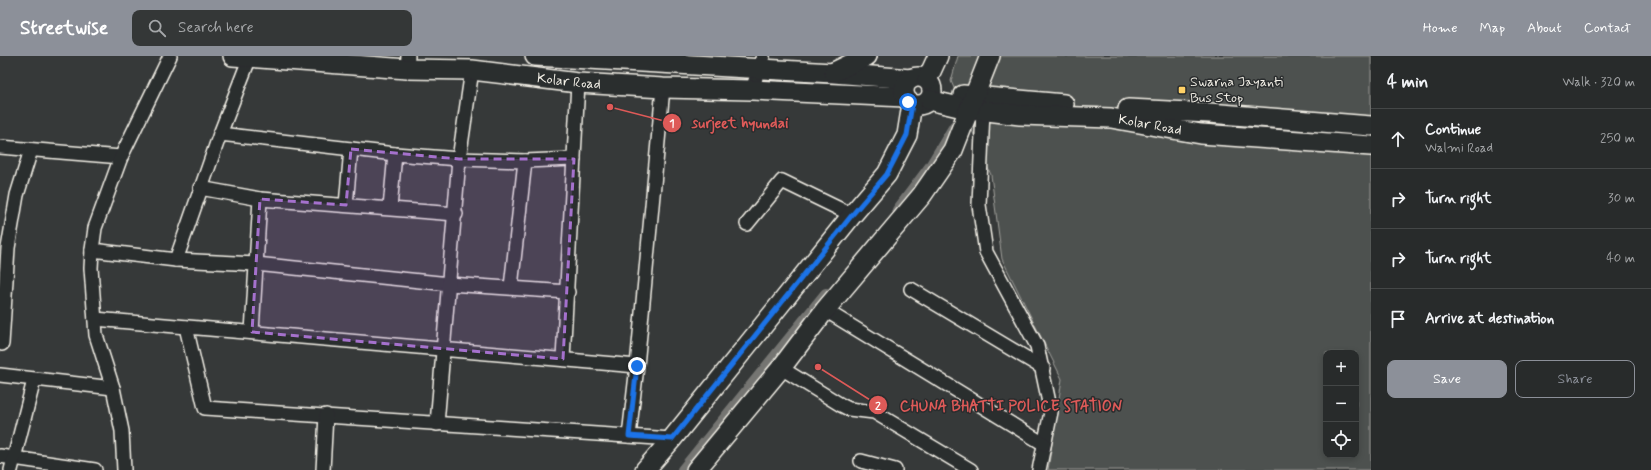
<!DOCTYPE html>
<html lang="en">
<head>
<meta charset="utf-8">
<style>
  :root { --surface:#282b2b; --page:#343737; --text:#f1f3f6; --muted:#a5a7a9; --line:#444747; --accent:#8c9099 }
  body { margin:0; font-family:Mynerve,sans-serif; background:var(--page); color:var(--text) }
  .controls { position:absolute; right:12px; bottom:12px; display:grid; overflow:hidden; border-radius:8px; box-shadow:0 2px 6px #0003 }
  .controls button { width:36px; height:36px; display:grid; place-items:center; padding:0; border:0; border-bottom:1px solid var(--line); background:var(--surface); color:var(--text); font:20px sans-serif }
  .stop { position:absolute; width:12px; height:12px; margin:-9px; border:3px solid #1a73e8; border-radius:50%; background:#fff }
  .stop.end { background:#1a73e8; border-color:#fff; box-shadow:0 1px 4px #0008 }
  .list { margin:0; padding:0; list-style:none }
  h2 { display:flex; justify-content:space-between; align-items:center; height:52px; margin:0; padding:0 16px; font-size:17px }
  h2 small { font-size:13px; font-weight:400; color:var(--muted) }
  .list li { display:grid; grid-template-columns:26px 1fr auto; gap:12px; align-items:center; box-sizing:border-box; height:60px; padding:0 16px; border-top:1px solid var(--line) }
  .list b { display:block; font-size:15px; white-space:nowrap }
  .list p { margin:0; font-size:13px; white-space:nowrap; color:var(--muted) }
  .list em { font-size:13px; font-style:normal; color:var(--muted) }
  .actions { display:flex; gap:8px; padding:12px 16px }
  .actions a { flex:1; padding:9px 0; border:1px solid var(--accent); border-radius:8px; text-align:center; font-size:14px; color:var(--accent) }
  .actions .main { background:var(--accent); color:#fff }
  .icon { flex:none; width:22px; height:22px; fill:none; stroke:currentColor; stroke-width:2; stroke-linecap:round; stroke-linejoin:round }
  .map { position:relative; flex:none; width:1371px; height:414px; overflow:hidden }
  header { display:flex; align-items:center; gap:24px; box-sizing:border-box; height:56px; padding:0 20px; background:var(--accent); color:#fff }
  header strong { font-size:19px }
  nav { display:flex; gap:22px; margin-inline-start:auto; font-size:14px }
  .search { width:280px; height:36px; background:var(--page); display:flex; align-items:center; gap:10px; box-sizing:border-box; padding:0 14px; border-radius:8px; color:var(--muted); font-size:15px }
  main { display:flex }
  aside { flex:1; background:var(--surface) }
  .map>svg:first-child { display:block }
</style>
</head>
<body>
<header>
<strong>Streetwise</strong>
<div class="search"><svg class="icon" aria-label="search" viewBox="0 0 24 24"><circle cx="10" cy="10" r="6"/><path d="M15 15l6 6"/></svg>Search here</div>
<nav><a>Home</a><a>Map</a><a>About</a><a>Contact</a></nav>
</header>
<main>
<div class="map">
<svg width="1371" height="414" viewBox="0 0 1371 414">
  <rect width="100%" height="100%" fill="#363939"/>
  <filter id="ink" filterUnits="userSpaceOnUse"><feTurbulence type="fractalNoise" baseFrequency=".025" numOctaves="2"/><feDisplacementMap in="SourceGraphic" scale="8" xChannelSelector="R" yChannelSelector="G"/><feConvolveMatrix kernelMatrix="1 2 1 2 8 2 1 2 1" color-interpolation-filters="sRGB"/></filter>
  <g filter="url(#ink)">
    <path fill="#4e514f" stroke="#a1a19c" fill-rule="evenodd" d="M958 0H1371V414H1048L1062 323 1002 203 991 119 951 25ZM1326 297H1356V399H1326Z"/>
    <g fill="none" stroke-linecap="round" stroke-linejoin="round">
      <g stroke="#757572" stroke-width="12">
        <path d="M898 154 931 110 955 70"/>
        <path d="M683 414 826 238"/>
      </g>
      <g stroke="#f4f1e8" stroke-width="16">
        <g id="street">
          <path d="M407 13 408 0"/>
          <path d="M752 34 763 0"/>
          <path d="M983 54 979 149 986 196 1037 290 1051 356 1039 414"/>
          <path d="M220 78 395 98 459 103 525 105 574 103"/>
          <path d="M0 91 121 101"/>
          <path d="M200 132 260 143 456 158"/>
          <path d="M346 149 351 93"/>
          <path d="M390 152 395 98"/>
          <path d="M747 168 782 125 852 159"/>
          <path d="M92 194 176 204 256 208 449 228 568 236"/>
          <path d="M176 204 220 78 250 1"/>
          <path d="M511 231 525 105"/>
          <path d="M911 233 1043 312"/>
          <path d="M825 254 1044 388"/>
          <path d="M95 263 637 310"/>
          <path d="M186 271 205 352 672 383"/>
          <path d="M252 276 260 143"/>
          <path d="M2 288 8 192 17 139 31 94"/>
          <path d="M563 303 578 27"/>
          <path d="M781 312 841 349 849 353 874 356 971 414"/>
          <path d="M0 319 113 332"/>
          <path d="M437 368 459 103 472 14"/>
          <path d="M629 380 637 310 663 32"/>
          <path d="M0 400 95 414"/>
          <path d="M861 405 895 414"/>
          <path d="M11 414 34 324"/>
          <path d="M124 414 122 375 113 332 96 279 91 212 92 194 95 172 121 101 170 0"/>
          <path d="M323 414 326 359"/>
        </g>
      </g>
      <g stroke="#f4f1e8" stroke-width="22">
        <g id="secondary">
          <path id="s1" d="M233 0 407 13 472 14 578 27 663 32 752 34 905 41"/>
          <path d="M535 0 833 17 911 23"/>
          <path d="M834 16 867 0"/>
          <circle cx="918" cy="35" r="14"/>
          <path d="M927 24 938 0"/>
          <path d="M963 39 1064 48"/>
          <path id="s2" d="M929 44 963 52 1020 59 1111 62 1201 78 1371 90"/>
          <path d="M1128 53 1209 57 1371 70"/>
          <path d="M645 414 672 383 852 159 887 118 907 79 912 48"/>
          <path d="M696 414 781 312 825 254 922 139 953 94 990 0"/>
        </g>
      </g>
      <use href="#street" stroke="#2a2d2e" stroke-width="13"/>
      <use href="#secondary" stroke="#2a2d2e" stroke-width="19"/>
    </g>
  </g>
  <g fill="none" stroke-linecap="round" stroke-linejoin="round" filter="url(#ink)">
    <path stroke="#1a73e8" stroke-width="5" d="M637 310 629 380 672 383 852 159 887 118 907 79 912 48 908 46"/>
  </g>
  <path fill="#a571cd" fill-opacity="0.2" stroke="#a571cd" stroke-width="3" stroke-dasharray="8 5" stroke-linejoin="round" d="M351 93 459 103H574L563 303 252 276 260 143 346 149Z"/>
  <rect fill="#ffd166" stroke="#2a2d2e" stroke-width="1.5" x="1178" y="30" width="8" height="8" rx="2"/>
  <g text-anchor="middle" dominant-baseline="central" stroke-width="3" stroke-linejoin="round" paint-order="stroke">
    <g font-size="14" fill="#f4f1e8" stroke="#2a2d2e">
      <text stroke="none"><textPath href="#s1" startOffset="337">Kolar Road</textPath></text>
      <text stroke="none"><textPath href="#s2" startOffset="223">Kolar Road</textPath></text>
    </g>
    <g font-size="14" fill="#f4f1e8" stroke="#2a2d2e" text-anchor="start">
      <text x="1190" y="26">Swarna Jayanti<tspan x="1190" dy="16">Bus Stop</tspan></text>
    </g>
  </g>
  <path fill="none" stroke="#de5a58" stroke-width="1.5" d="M610 51L672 67M818 311L878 349"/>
  <g fill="#de5a58" stroke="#2a2d2e" stroke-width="1.5">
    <circle cx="610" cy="51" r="4"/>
    <circle cx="818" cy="311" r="4"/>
    <circle cx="672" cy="67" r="10"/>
    <circle cx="878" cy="349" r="10"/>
  </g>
  <g font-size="12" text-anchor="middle" font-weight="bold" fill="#fff">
    <text x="672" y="71">1</text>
    <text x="878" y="354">2</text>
  </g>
  <g font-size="15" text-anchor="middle" font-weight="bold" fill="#de5a58" stroke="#2a2d2e" stroke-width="3" stroke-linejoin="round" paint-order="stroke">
    <text x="740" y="72">surjeet hyundai</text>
    <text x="1011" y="355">CHUNA BHATTI POLICE STATION</text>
  </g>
</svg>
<div class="controls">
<button>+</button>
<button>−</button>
<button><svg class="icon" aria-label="locate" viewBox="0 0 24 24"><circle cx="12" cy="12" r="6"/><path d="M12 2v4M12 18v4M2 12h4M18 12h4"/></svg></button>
</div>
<div class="stop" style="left:908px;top:46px"></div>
<div class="stop end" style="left:637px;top:310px"></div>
</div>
<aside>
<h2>4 min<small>Walk · 320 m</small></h2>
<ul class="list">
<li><svg class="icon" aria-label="ahead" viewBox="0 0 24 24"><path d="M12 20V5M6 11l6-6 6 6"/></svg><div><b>Continue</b><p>Walmi Road</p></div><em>250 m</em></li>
<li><svg class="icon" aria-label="right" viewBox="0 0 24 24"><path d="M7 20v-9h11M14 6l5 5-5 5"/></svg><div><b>Turn right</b></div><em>30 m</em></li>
<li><svg class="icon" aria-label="right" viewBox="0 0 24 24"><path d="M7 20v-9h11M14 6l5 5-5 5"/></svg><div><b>Turn right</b></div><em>40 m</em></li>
<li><svg class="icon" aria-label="arrive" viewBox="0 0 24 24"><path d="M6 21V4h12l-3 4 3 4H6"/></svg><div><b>Arrive at destination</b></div></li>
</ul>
<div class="actions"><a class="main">Save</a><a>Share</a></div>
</aside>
</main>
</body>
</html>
